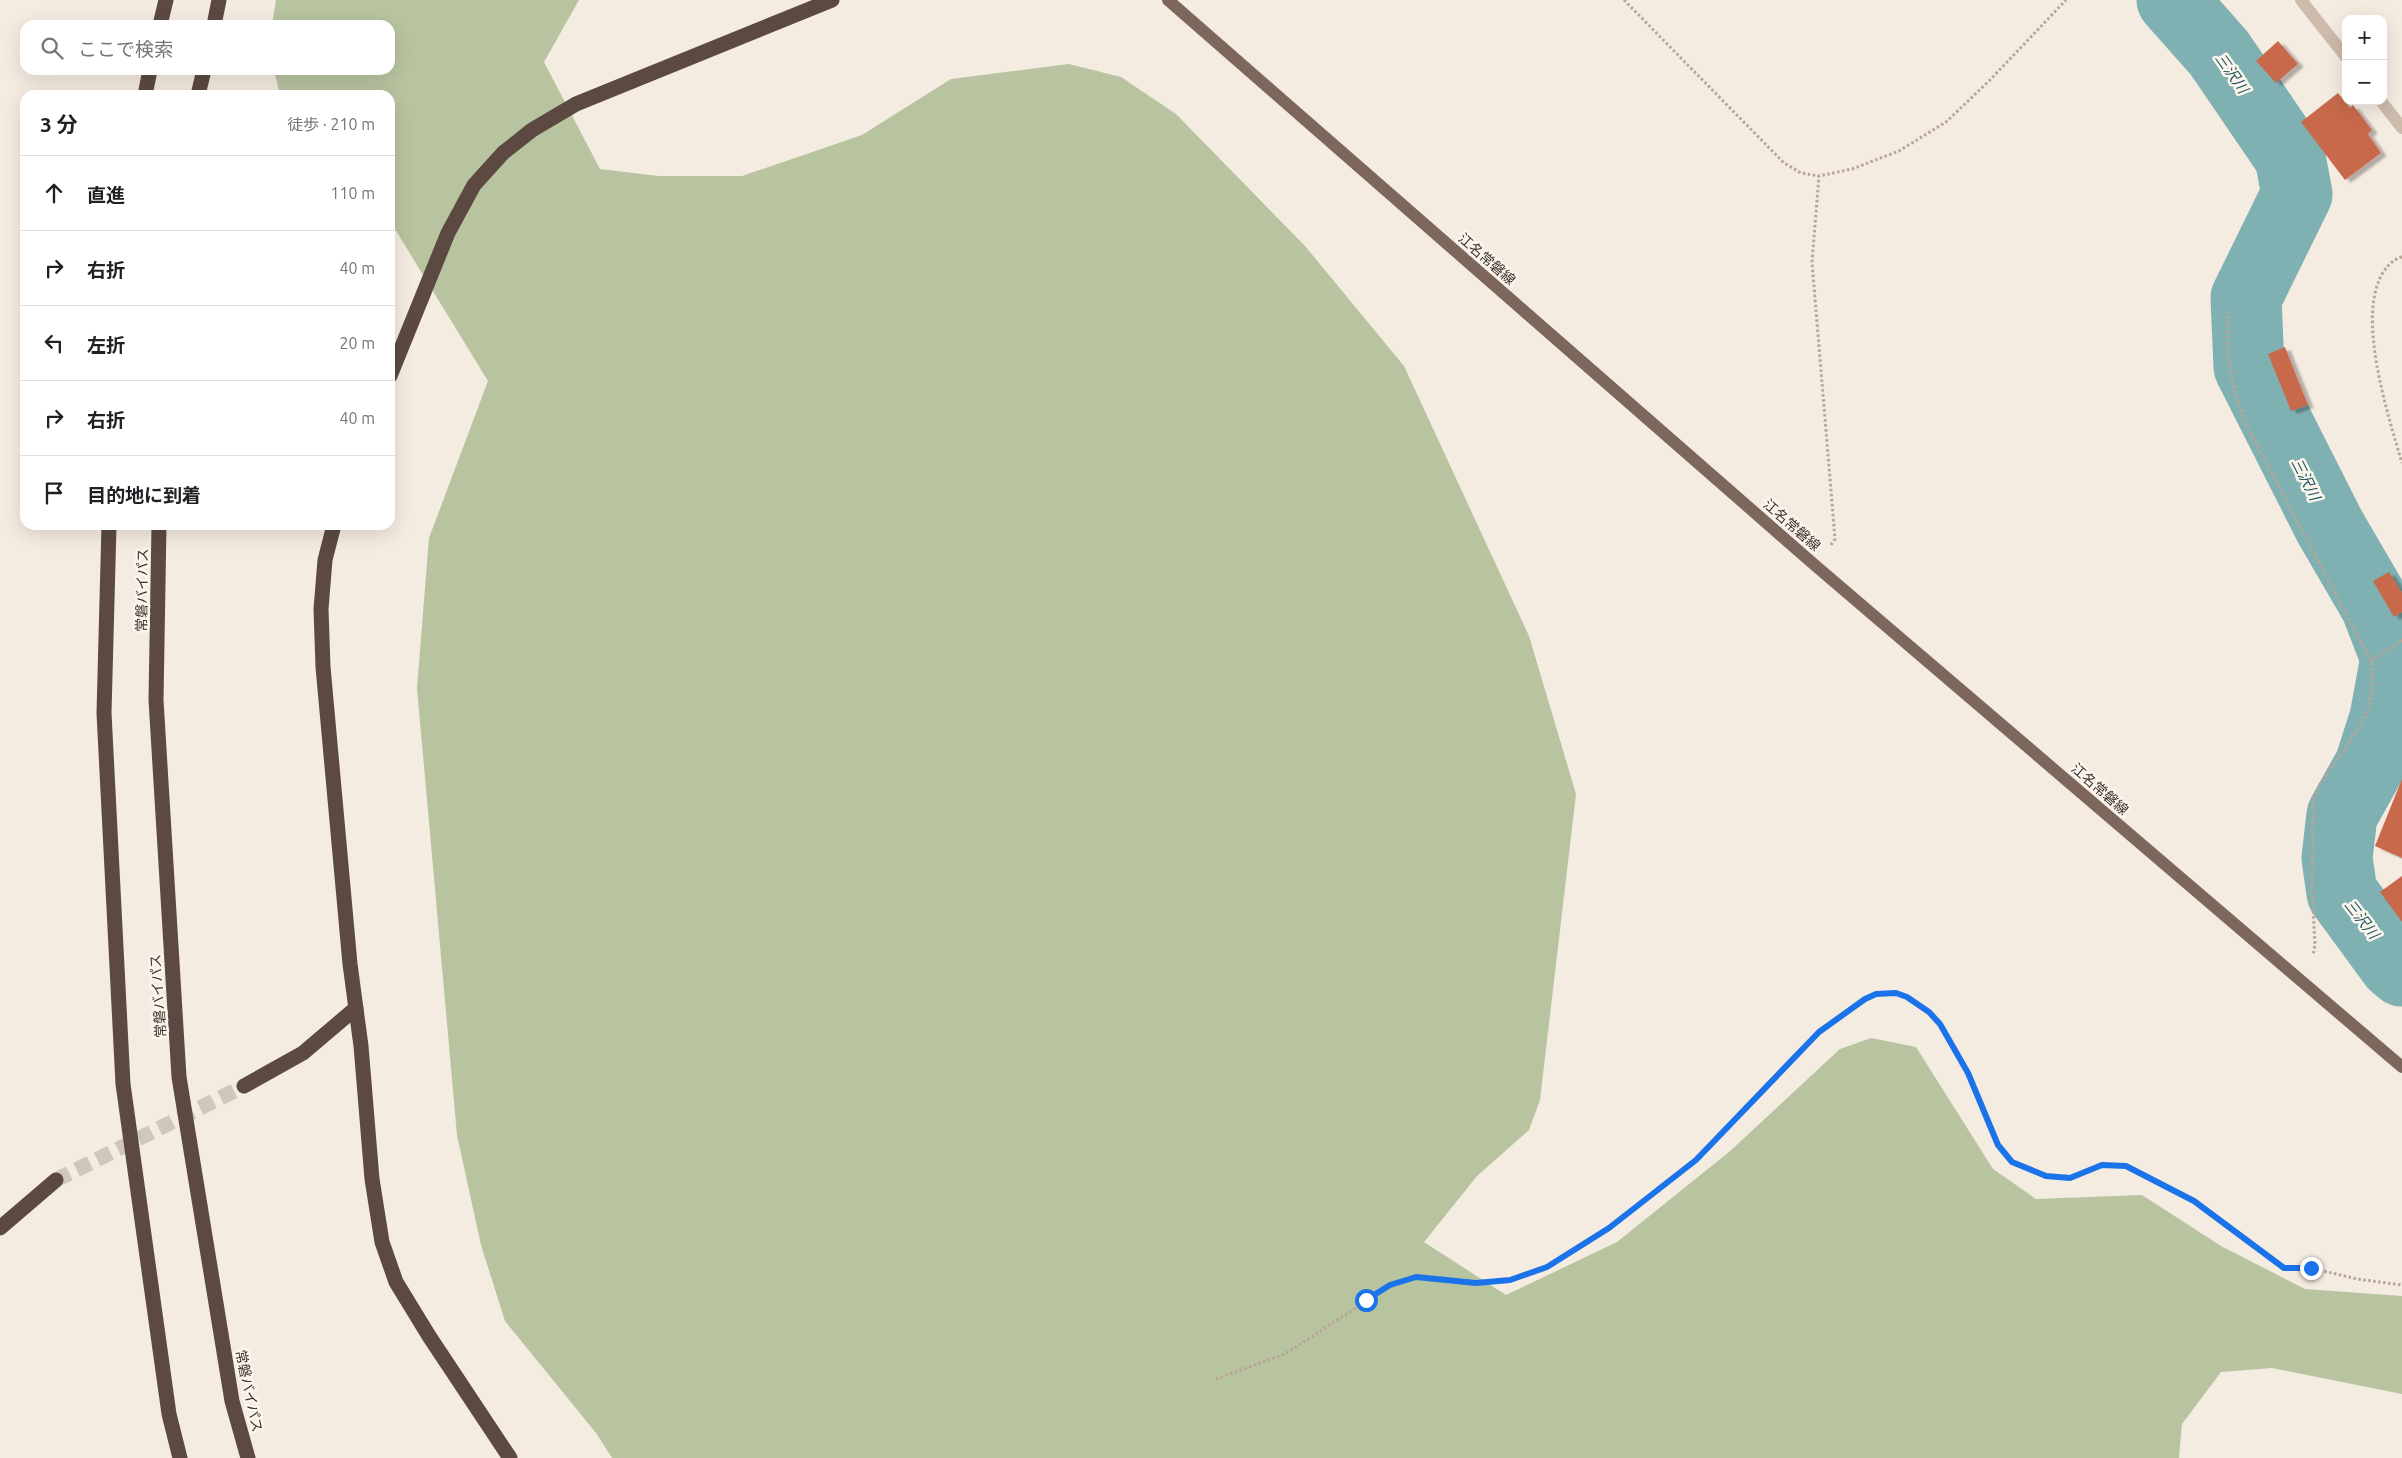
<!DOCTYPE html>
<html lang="ja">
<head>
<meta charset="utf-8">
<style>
  :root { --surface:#fff; --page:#f2f2f2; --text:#202124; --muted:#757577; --line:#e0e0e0 }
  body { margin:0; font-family:Ubuntu,"Noto Sans JP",sans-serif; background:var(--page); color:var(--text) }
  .controls { position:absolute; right:15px; top:15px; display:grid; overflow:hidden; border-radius:10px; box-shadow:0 5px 20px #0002 }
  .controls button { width:45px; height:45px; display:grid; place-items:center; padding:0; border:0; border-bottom:1px solid var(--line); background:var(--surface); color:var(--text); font:25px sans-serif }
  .stop { position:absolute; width:15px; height:15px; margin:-11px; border:4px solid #1a73e8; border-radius:50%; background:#fff }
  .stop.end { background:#1a73e8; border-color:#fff; box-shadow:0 1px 5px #0008 }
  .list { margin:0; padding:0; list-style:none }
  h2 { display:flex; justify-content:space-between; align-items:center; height:65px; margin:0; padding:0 20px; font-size:21px }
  h2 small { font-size:16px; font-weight:400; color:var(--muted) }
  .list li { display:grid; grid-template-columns:32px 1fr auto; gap:15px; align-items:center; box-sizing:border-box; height:75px; padding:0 20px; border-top:1px solid var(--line) }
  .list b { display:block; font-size:19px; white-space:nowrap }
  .list em { font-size:16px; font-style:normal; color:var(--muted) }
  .icon { flex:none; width:28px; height:28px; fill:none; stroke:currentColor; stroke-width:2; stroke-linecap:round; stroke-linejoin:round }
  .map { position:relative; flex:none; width:2402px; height:1458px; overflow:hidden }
  .search { position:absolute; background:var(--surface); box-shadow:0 5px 20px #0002; left:20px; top:20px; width:375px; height:55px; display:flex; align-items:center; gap:12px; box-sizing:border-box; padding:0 18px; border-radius:15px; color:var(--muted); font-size:19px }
  .panel { position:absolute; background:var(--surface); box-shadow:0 5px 20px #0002; left:20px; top:90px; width:375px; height:440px; border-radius:15px }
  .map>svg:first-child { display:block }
</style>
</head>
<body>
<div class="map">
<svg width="2402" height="1458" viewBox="0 0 2402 1458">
  <defs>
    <filter id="shadow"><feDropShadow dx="5.5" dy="3" stdDeviation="1" flood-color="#0004"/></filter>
  </defs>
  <rect width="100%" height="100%" fill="#f4ebe1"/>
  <path fill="#b8c4a0" d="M276 0H579L544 62 600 169 658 176H742L862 135 951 79 1069 64 1121 77 1176 114 1305 246 1404 366 1529 636 1576 794 1540 1100 1529 1130 1477 1176 1424 1242 1506 1295 1617 1242 1729 1152 1840 1049 1871 1038 1916 1047 1993 1169 2036 1199 2142 1195 2221 1246 2305 1289 2402 1296V1394L2272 1368 2221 1372 2182 1424 2179 1458H612L596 1433 505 1321 481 1245 457 1135 417 688 429 538 488 381 390 221V95H280L274 70H390V25H272Z"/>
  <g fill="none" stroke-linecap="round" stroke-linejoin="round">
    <path stroke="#7fb0b2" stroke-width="71" d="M2172 0 2219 53 2290 157 2297 194 2246 298 2249 367 2330 527 2376 606 2396 658 2385 718 2370 765 2342 815 2337 858 2342 893 2394 964 2402 971"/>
  </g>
  <g fill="#c8694b" filter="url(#shadow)">
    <path d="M2278 41 2298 64 2276 83 2256 61Z"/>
    <path d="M2338 93 2350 108 2353 105 2372 130 2368 134 2381 153 2345 180 2301 122Z"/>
    <path d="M2285 347 2308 405 2291 411 2268 354Z"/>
    <path d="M2389 572 2402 593V612L2394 617 2373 581Z"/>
    <path d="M2402 779V858L2375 846Z"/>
    <path d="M2402 876V922L2380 892Z"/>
  </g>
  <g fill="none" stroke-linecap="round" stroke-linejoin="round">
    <path stroke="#cfc6bd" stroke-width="15" stroke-dasharray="15 8" stroke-linecap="butt" d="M56 1180 244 1086"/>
    <g stroke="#b9a596" stroke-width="3" stroke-dasharray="2.5 2.5" stroke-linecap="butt">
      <path d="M1624 0 1784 163 1801 173 1819 176"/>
      <path d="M2402 257C2394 259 2389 264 2384 271 2355 314 2388 415 2402 463"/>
      <path d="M2228 311C2225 357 2231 386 2248 428L2371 661 2373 681 2369 707 2359 728 2320 784 2313 799 2312 888 2315 945 2313 955"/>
      <path d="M1831 545 1835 539 1812 262 1819 176 1852 169 1899 151 1946 122 1990 80 2066 0"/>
      <path d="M2371 661 2402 640"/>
      <path d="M1216 1379 1285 1354 1391 1285 1416 1277 1476 1283 1510 1281 1547 1267 1609 1228 1696 1160 1819 1032 1865 999 1876 994 1896 993 1907 997 1929 1012 1939 1024 1968 1073 1989 1128 1998 1145 2011 1162 2046 1176 2070 1178 2102 1165 2126 1166 2194 1201 2284 1268H2311L2357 1279 2402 1285"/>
    </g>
    <g stroke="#cdbbac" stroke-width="12">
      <path d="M2301 0 2346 57"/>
      <path d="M2381 101 2402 128"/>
    </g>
    <path stroke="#7d675c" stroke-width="12" d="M1168 0 1817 567 2402 1067"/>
    <g stroke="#5c4a42" stroke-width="15">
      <path d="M160 25 166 0"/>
      <path d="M214 25 219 0"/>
      <path d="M145 95 150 70"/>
      <path d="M198 95 204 70"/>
      <path d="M390 376 448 233 474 185 503 153 532 130 576 104 832 0"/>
      <path d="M109 525 104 713 123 1084 169 1414 180 1458"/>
      <path d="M159 525 156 700 179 1077 232 1401 248 1458"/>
      <path d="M334 525 325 560 321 609 323 667 350 964 361 1046 372 1179 382 1242 396 1282 429 1336 510 1458"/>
      <path d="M244 1086 303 1053 356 1008"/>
      <path d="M0 1228 56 1180"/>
    </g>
  </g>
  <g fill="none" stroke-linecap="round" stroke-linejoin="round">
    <path stroke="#1a73e8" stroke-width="6" d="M1366 1300 1390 1285 1416 1277 1476 1283 1510 1280 1547 1267 1609 1228 1696 1160 1819 1032 1865 999 1876 994 1896 993 1907 997 1929 1012 1940 1024 1968 1073 1998 1145 2012 1162 2046 1176 2070 1178 2102 1165 2126 1166 2194 1201 2284 1268H2311"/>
  </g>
  <g text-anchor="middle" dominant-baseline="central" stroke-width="5" stroke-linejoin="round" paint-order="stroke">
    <g font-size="14" fill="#3b302b" stroke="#fbf5ee">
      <text transform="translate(1487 259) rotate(41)">江名常磐線</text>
      <text transform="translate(1792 525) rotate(41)">江名常磐線</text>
      <text transform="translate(142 590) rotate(-89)">常磐バイパス</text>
      <text transform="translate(2100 789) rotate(41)">江名常磐線</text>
      <text transform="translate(158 996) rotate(-94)">常磐バイパス</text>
      <text transform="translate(249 1391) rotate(78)">常磐バイパス</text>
    </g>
    <g font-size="15" font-style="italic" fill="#1f5a5e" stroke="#fbf5ee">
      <text transform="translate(2232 73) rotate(55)">三沢川</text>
      <text transform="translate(2306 479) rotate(63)">三沢川</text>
      <text transform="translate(2362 919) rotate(52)">三沢川</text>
    </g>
  </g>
</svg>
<div class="controls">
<button>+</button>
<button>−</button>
</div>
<div class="stop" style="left:1366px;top:1300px"></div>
<div class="stop end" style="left:2311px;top:1268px"></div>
<div class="search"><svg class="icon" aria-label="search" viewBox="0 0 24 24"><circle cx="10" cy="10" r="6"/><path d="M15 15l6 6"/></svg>ここで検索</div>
<section class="panel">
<h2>3 分<small>徒歩 · 210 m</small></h2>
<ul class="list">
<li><svg class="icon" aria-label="ahead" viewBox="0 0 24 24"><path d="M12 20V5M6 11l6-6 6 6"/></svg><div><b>直進</b></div><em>110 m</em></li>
<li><svg class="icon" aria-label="right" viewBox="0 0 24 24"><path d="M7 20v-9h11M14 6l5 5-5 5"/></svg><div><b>右折</b></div><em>40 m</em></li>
<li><svg class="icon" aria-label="left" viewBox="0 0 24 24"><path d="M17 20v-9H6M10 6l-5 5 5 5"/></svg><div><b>左折</b></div><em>20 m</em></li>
<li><svg class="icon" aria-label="right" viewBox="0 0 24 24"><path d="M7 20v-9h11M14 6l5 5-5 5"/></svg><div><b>右折</b></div><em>40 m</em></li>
<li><svg class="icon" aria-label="arrive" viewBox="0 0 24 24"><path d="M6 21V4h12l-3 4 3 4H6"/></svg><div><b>目的地に到着</b></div></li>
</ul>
</section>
</div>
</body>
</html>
